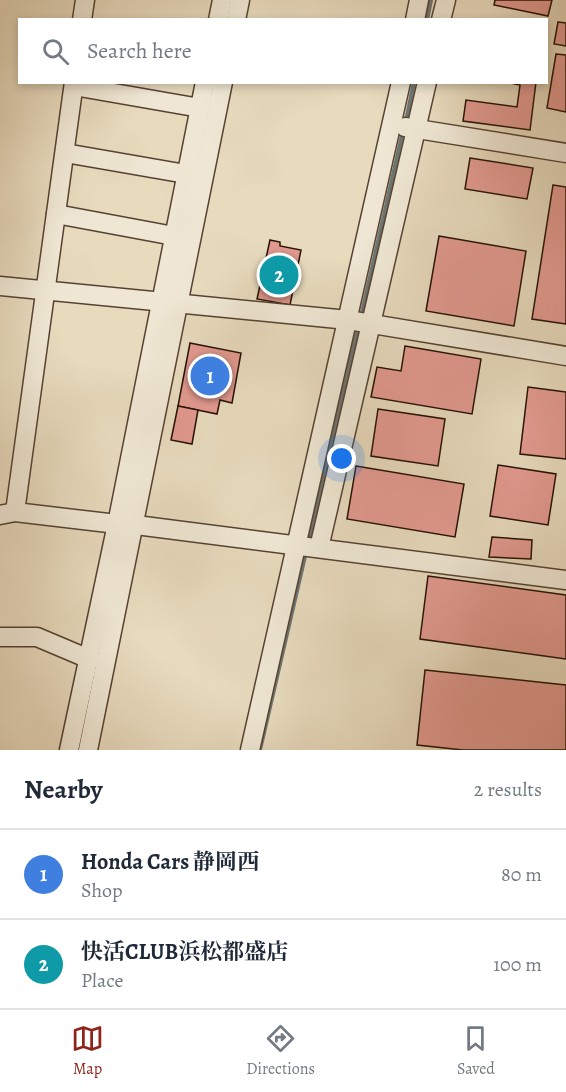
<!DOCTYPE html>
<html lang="en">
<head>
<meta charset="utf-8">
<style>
  :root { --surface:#fff; --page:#f6f6f7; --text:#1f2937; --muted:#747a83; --line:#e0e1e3; --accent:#8f2418 }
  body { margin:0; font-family:Alegreya,"Noto Serif JP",serif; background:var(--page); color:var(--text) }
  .you { position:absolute; left:342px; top:459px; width:21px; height:21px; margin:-15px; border:4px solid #fff; border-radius:50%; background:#1a73e8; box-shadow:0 0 0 9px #1a73e833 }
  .badge { display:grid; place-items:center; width:39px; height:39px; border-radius:50%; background:var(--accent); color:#fff; font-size:20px; font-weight:700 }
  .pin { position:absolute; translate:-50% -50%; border:3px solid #fff; box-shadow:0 2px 6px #0006 }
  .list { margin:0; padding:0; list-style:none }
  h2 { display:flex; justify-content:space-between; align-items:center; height:78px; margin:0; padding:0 24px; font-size:26px }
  h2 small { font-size:20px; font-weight:400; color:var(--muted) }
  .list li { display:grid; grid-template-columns:39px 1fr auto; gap:18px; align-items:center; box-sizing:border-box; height:90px; padding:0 24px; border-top:2px solid var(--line) }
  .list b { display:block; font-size:22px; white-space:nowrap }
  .list p { margin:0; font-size:20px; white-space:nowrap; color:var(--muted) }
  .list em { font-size:20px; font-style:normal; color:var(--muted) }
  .icon { flex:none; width:33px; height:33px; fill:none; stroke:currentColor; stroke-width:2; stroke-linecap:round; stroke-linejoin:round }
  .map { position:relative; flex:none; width:566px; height:750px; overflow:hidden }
  .search { position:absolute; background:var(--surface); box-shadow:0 3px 9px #0003; left:18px; right:18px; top:18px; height:66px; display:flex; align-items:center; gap:15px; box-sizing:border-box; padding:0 21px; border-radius:0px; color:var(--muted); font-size:22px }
  .sheet { height:258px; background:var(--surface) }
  nav { display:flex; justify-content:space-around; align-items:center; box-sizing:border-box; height:84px; border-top:2px solid var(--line); background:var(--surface); font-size:16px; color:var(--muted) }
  nav a { display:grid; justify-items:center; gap:3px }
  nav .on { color:var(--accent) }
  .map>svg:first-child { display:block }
</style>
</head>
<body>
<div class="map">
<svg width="566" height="750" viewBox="0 0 566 750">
  <rect width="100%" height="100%" fill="#e7dabd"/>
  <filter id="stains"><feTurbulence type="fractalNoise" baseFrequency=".00333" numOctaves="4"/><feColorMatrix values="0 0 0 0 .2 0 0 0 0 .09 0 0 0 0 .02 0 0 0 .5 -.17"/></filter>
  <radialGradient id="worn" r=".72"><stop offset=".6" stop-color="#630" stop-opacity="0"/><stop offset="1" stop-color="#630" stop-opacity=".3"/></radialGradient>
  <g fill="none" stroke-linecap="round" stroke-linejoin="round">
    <g stroke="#6c7572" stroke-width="4">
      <path d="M427 20 431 0"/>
      <path d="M406 121 414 82"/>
      <path d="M361 317 403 131"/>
      <path d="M308 542 358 327"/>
      <path d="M260 750 306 552"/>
    </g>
  </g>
  <g fill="#e2998f" stroke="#251004" stroke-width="1.5">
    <path d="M495 0H552L548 16 494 5Z"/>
    <path d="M558 22 566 23V46L554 44Z"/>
    <path d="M556 54 566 55V112L547 108Z"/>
    <path d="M536 82 530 130 463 121 466 100 517 107 520 85 506 82Z"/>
    <path d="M470 158 533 168 527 199 465 189Z"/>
    <path d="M553 185 566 187V324L532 319Z"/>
    <path d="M439 236 526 251 514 326 426 311Z"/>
    <path d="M270 240 280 242V246L301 250 290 305 257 299Z"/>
    <path d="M190 343 241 353 232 403 220 400 217 414 178 406Z"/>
    <path d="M405 346 481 359 472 414 371 397 377 367 401 371Z"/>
    <path d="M528 387 566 392V459L520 454Z"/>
    <path d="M178 406 198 410 192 444 171 440Z"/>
    <path d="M378 409 445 419 438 466 371 456Z"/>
    <path d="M498 465 556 474 548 525 490 516Z"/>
    <path d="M356 466 464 484 455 537 347 519Z"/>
    <path d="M492 537 532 540 531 559 489 557Z"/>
    <path d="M428 576 566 595V659L420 639Z"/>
    <path d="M425 670 566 685V750H463L417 745Z"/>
  </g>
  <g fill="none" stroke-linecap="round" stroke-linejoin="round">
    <g stroke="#564232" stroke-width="21">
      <g id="minor">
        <path d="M82 20 85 0"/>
        <path d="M218 20 222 0"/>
        <path d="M236 20 240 0"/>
        <path d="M415 20 419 0"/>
        <path d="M441 20 446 0"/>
        <path d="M74 86 200 108"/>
        <path d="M405 127 566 153"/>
        <path d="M65 153 186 174"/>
        <path d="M56 214 174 236"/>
        <path d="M0 286 348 320 566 356"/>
        <path d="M15 512 74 82"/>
        <path d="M0 515 15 512 117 524"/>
        <path d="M136 525 566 580"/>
        <path d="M319 548 427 82"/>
        <path d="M0 637H37L89 659"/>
        <path d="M69 750 117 524 205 82"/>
        <path d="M88 750C135 528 178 305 223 82"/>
        <path d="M250 750 401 82"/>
      </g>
    </g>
    <use href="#minor" stroke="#efe7d4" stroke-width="18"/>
  </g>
  <rect width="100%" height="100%" filter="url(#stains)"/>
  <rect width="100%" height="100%" fill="url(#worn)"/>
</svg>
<div class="you"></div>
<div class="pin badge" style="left:210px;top:376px;background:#3f7fe0">1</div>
<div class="pin badge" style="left:279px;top:275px;background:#0f9aa8">2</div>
<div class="search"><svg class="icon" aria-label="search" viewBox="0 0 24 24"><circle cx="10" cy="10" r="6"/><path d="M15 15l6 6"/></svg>Search here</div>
</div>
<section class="sheet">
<h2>Nearby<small>2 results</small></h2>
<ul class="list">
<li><span class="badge" style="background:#3f7fe0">1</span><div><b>Honda Cars 静岡西</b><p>Shop</p></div><em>80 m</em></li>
<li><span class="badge" style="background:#0f9aa8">2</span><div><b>快活CLUB浜松都盛店</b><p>Place</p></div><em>100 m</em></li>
</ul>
</section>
<nav>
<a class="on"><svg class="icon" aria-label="map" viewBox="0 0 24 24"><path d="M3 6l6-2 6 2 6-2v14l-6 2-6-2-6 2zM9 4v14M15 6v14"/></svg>Map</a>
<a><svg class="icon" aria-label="directions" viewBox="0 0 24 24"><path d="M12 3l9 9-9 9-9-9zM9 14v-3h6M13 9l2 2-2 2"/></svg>Directions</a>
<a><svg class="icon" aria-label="saved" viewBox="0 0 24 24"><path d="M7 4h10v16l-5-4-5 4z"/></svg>Saved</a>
</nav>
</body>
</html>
